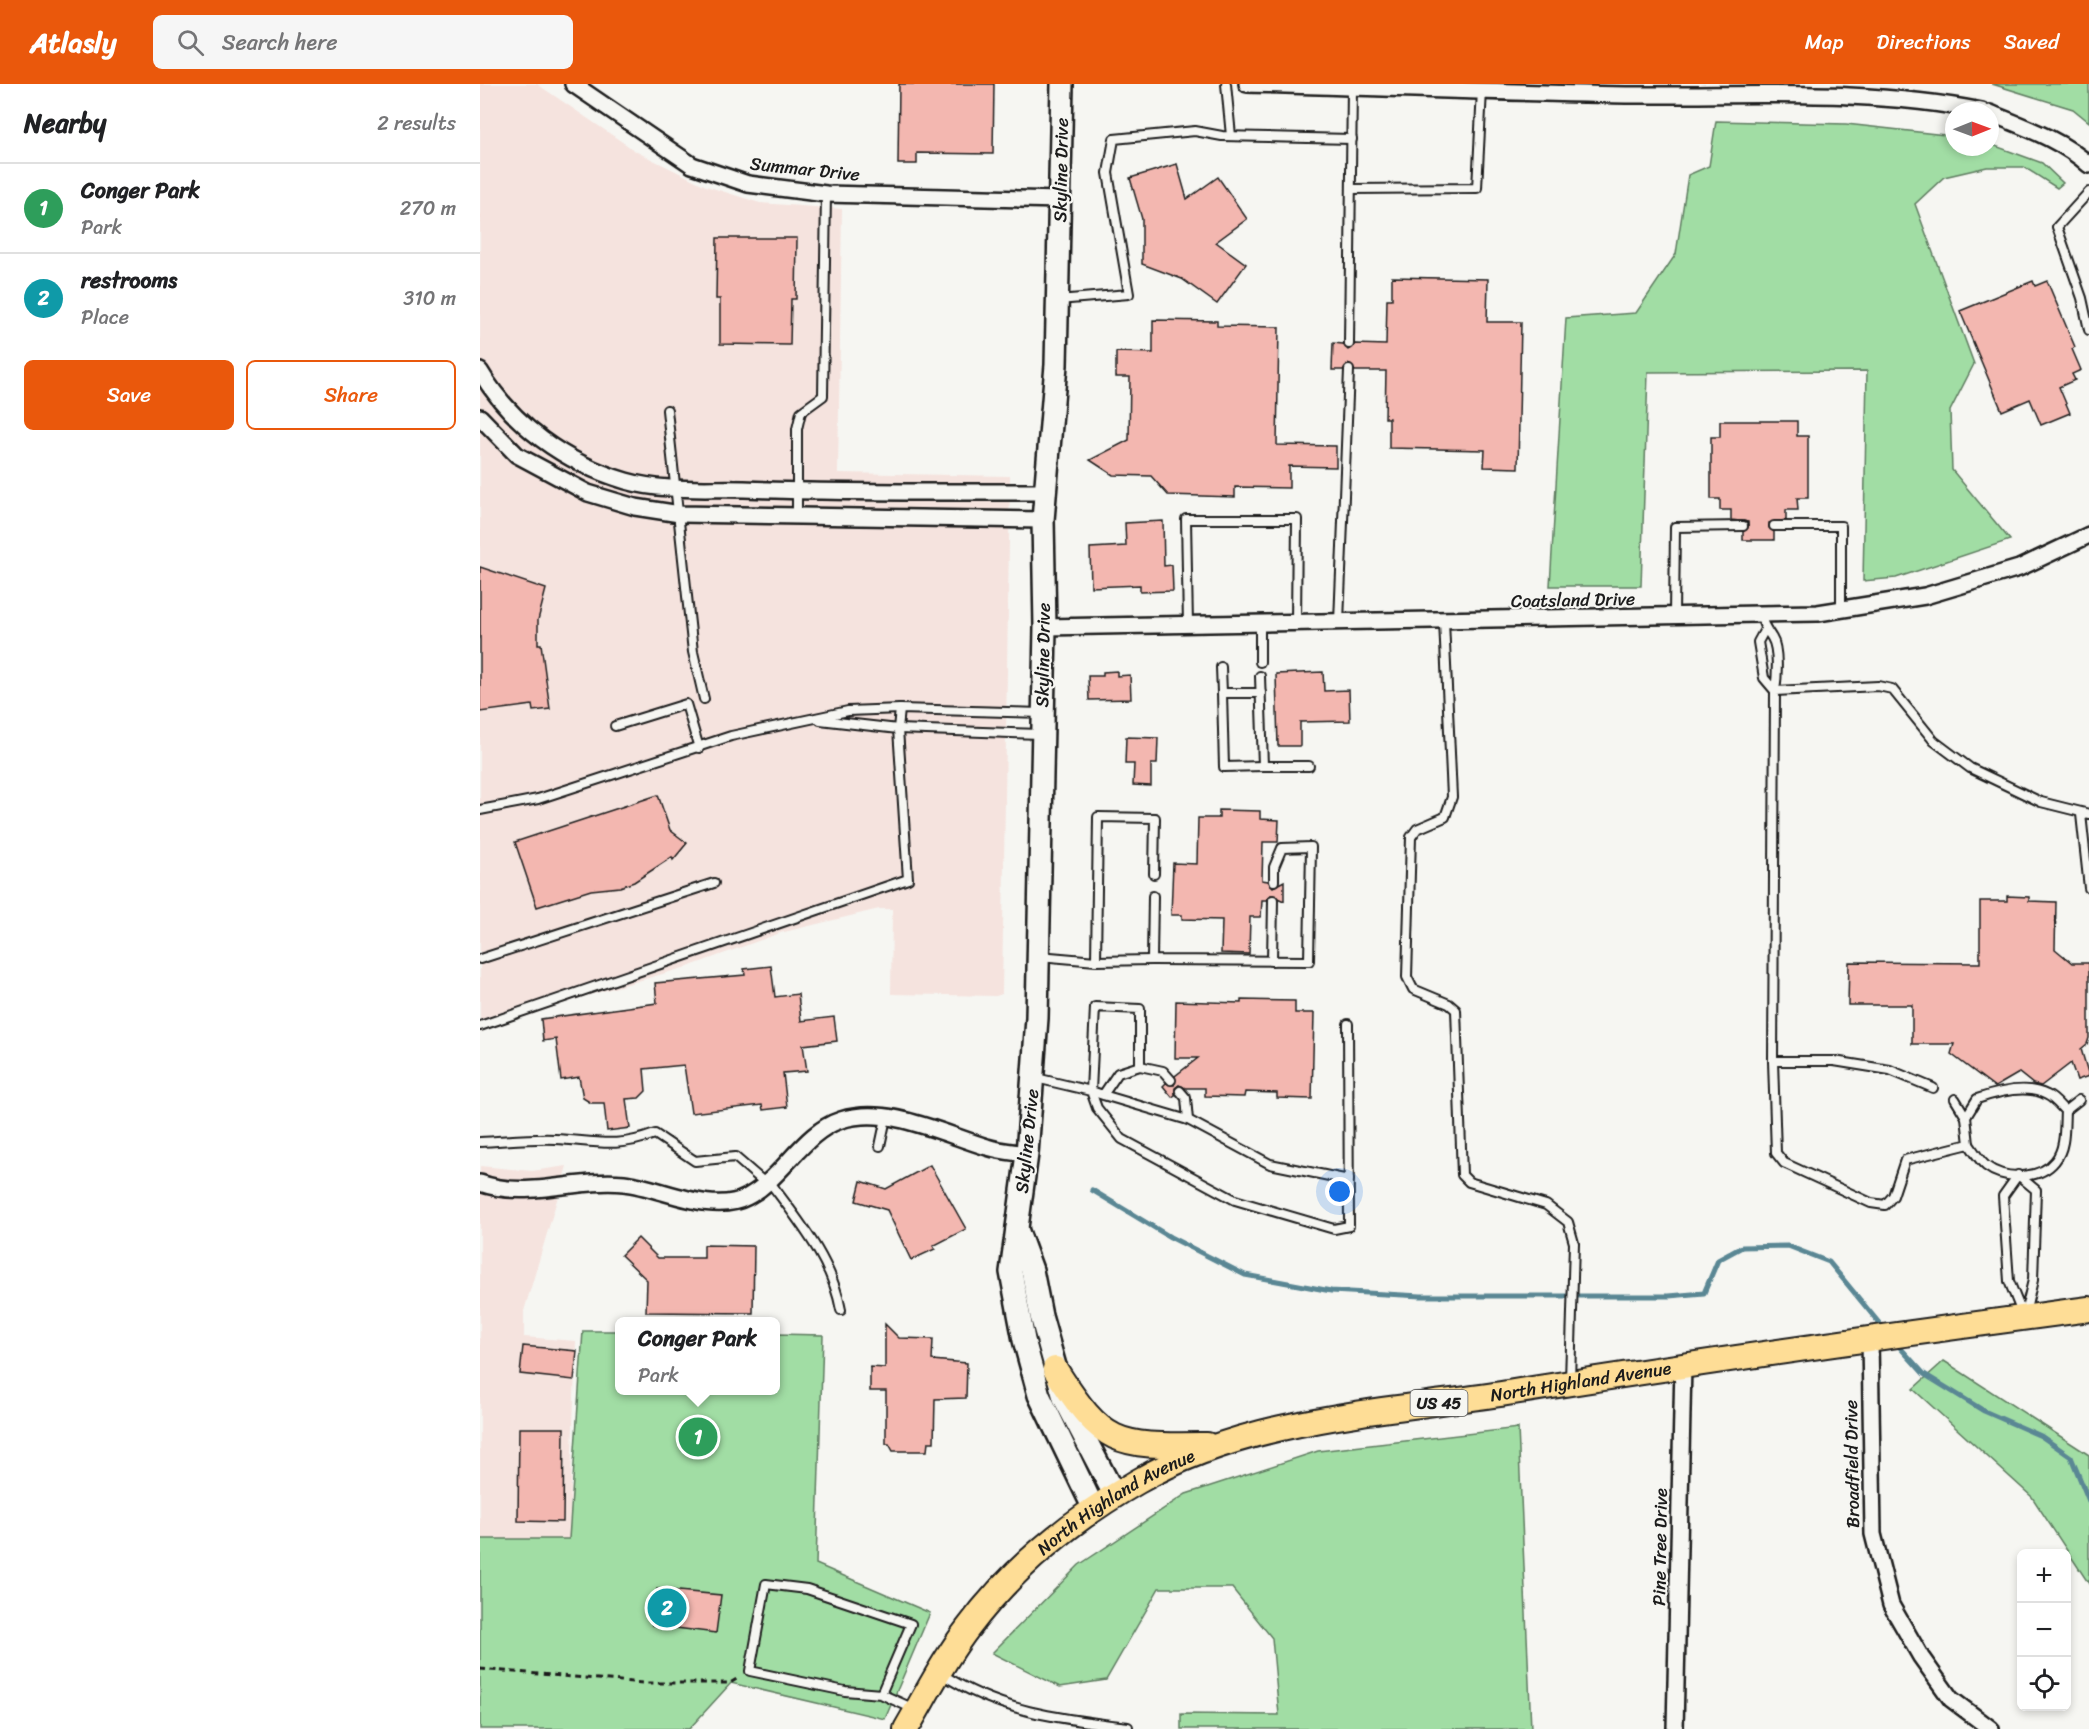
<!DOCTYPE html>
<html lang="en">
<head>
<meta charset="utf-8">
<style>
  :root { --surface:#fff; --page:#f6f6f6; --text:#202124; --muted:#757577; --line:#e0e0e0; --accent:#ea580c }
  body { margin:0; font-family:Sriracha,sans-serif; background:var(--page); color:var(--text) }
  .controls { position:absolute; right:18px; bottom:18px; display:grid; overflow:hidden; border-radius:9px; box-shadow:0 3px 9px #0003 }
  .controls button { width:54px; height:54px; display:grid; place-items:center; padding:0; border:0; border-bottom:2px solid var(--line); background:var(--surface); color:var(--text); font:30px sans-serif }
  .compass { position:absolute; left:1465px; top:18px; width:54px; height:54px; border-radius:50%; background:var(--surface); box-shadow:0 3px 9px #0003; rotate:89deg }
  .you { position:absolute; left:860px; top:1108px; width:21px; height:21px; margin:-15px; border:4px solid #fff; border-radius:50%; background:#1a73e8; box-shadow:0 0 0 9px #1a73e833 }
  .badge { display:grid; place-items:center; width:39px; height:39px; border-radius:50%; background:var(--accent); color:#fff; font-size:20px; font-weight:700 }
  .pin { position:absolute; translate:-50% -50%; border:3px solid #fff; box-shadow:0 2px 6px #0006 }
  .popup { position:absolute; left:135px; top:1233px; width:165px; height:78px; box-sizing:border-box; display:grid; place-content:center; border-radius:9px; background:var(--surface); filter:drop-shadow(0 2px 4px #0005); font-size:20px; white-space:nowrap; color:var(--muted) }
  .popup b { font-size:22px; color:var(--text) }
  .popup::after { content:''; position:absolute; left:50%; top:100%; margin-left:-12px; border:12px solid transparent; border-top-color:var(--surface) }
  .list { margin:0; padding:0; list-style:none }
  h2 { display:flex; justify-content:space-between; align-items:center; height:78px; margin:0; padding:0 24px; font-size:26px }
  h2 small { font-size:20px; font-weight:400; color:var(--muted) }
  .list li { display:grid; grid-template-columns:39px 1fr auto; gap:18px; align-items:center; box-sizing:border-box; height:90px; padding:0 24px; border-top:2px solid var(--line) }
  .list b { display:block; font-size:22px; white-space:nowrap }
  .list p { margin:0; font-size:20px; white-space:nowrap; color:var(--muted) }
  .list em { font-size:20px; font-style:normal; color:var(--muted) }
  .actions { display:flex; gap:12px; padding:18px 24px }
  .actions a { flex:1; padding:14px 0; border:2px solid var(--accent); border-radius:9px; text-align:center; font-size:21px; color:var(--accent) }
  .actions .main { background:var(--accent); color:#fff }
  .icon { flex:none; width:33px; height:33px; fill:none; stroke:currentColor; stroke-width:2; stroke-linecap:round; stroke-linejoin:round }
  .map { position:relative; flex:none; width:1609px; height:1645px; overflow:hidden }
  header { display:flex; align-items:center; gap:36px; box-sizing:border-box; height:84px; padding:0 30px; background:var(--accent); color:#fff }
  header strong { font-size:28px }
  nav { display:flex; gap:33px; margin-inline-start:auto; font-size:21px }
  .search { width:420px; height:54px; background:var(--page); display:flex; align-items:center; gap:15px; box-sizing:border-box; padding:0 21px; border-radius:9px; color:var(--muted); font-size:22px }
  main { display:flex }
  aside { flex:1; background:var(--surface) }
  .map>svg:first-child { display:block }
</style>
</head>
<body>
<header>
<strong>Atlasly</strong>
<div class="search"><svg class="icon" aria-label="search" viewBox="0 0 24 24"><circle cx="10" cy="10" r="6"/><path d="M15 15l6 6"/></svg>Search here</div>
<nav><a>Map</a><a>Directions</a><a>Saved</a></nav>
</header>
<main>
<aside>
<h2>Nearby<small>2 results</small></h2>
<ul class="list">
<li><span class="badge" style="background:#2e9e5b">1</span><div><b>Conger Park</b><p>Park</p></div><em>270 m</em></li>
<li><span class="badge" style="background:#0f9aa8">2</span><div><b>restrooms</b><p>Place</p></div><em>310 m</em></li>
</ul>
<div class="actions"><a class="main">Save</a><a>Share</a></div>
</aside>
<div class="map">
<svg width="1609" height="1645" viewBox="0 0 1609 1645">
  <rect width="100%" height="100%" fill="#f6f6f2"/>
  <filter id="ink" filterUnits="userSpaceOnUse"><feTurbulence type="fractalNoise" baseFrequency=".0167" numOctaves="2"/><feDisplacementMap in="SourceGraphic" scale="12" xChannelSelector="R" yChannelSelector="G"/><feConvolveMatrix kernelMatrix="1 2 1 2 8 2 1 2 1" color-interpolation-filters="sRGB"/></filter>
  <g filter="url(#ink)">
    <g fill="#f5e3de">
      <path d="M0 0H57L157 68 226 102 280 119 362 125 358 389 530 392 522 910 516 912 411 910 412 825H399L300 849 210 882 106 912 0 948Z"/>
      <path d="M0 1082 52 1087 87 1082 44 1227V1253L96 1257 89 1455H0Z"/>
    </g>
    <g fill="#a1dda4" stroke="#5e7c60" stroke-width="1.5">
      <path d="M1512 0H1609V38L1593 25Z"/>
      <path d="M1236 37 1366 40 1474 52V63H1510V60L1562 79 1583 99 1577 104 1544 83H1507L1464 93 1435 120 1494 280 1470 327 1472 386 1530 456 1416 494 1383 497 1387 287 1168 288 1161 502H1070L1086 234 1156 229 1196 170 1208 91 1229 82Z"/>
      <path d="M103 1247H140V1306H296V1250L343 1251 336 1480 450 1529 405 1635 251 1599 209 1645H0V1455H89Z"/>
      <path d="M1464 1277 1609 1371V1500L1552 1413 1433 1305Z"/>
      <path d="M1038 1344 1051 1645H701V1630L799 1631 792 1554 752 1504H679L626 1596 580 1603 512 1569 599 1481 706 1410 838 1367Z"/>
    </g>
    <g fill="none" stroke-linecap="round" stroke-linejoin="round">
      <g stroke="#5a8794" stroke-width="5">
        <path d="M612 1106 690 1153 765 1191 851 1207 941 1212H1189L1224 1209 1238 1176 1262 1163 1308 1162 1349 1178 1404 1245"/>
        <path d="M1416 1259 1444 1290 1504 1327 1561 1352 1591 1373 1609 1417"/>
      </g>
    </g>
    <g fill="#f3b7b0" stroke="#1c1c1c" stroke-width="1.5">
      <path d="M419 0H514L513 70 437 69V80H418Z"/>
      <path d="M697 80 707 115 738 93 767 135 736 158 766 180 737 220 702 195 662 180V135L650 94Z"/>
      <path d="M237 154H317L316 215H311L310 261 240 260V215H236Z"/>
      <path d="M912 193 1008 195 1007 238H1041L1038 384 1004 383 1005 366 909 364V334H905L906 287H875L869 280 863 286H852L853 259 863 260 868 266 875 260 906 261 907 215H912Z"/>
      <path d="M1553 197 1555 202 1567 197 1595 263 1592 265 1601 286 1592 290 1595 296 1579 303 1590 329 1561 341 1550 315 1522 327 1480 227Z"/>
      <path d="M673 236 737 237V242L799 243 797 361 856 362V383L809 382V404L755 403V413L688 411 671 392 633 391 610 376 649 356 650 293H636V268L673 269Z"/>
      <path d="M1240 337H1317V352H1328V414H1317L1318 426H1306V436L1289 439V444L1294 448V456H1263V448L1268 444V438L1251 436V426H1240V415H1231V353H1240Z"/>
      <path d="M683 437 684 482 692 481 693 507 660 508V501L611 503 610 464 646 462 645 439Z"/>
      <path d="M0 483 66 505 58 536V560H61L70 625 53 627 52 621 0 628Z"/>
      <path d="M637 587V592L650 591 651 615 609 616 608 592H623V588Z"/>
      <path d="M843 588 844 607 869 606 870 637 820 638V662H798L796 590Z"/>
      <path d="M646 653 678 654 677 680H671V702L653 701 654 680H645Z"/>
      <path d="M178 711 190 746 207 759 193 776 192 773 154 798 140 803 111 806 57 823 35 758Z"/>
      <path d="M739 726 780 727V735L799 736 798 758H783L782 796 788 797 793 803 804 797V817L791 811 787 816H782L781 833H770L769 870 741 869 742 836 702 835V831H691L693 779 717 780 718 734H739Z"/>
      <path d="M1527 812 1549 813V817L1576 818 1575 865 1592 879H1609V954L1607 960 1601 965 1609 992 1597 996 1591 979 1561 1002 1553 1000 1539 989 1515 1003 1471 970 1474 960H1432V921H1368L1369 878 1500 879V817H1527Z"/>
      <path d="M291 882 295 913 318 910 321 937 354 933 357 957 323 961 327 987 303 989 307 1023 283 1026 282 1021 211 1029 204 981 164 985 166 1007 159 1014 146 1015 150 1044 127 1047 124 1019H111L103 1014 99 993 81 996 76 955 63 957 61 935 177 919 175 899 265 891 264 885Z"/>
      <path d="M761 916 815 917V929H834L832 1015 797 1014V1009L765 1008 764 1013 725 1012V1004H705L699 1001 695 1004V1011L692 1013 683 1002 686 999 694 1001 695 992 718 974H695L696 917 761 919Z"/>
      <path d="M450 1081 486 1145 453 1162 455 1165 431 1176 407 1126 376 1117 381 1097 406 1105Z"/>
      <path d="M158 1154 178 1174H224V1161L274 1162 273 1229 166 1228 167 1196 141 1171Z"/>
      <path d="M405 1240 419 1254 453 1255 452 1276 487 1279 486 1314 455 1315 454 1358H448L447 1367H413L409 1360H406V1307H390V1283L405 1284Z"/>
      <path d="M43 1262 97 1267 94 1296 40 1290Z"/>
      <path d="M39 1344H84L83 1438 38 1437Z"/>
      <path d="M177 1505 241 1511 236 1549 172 1541Z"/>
    </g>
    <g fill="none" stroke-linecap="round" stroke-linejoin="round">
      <g stroke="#1c1c1c" stroke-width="12">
        <g id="lane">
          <path d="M746 0 751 52"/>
          <path d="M871 105 997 104 1002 6"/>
          <path d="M1609 108 1577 143 1602 214 1609 246"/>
          <path d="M578 216 649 210 628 89 634 55 715 47 742 52 872 55"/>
          <path d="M869 260 872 3"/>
          <path d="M187 326 213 568 224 615"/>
          <path d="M317 431V345L321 328 343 312 346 110"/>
          <path d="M1294 442H1361V526"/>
          <path d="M1194 532 1195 443 1263 442"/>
          <path d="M1281 532C1284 544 1286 544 1292 554 1299 565 1297 594 1295 607L1284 594 1278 558 1284 547"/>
          <path d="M964 537 972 713 965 733 937 745 931 753 927 893 933 905 969 920 976 926 982 1091 989 1098 1066 1121 1088 1138 1094 1159 1090 1297"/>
          <path d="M859 538 869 286"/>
          <path d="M780 539V578"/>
          <path d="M708 541 706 435H817L816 539"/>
          <path d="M741 583 742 609"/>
          <path d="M780 592 783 682H829"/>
          <path d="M781 609H742L744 683 783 682"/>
          <path d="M340 636 418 645 561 650"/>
          <path d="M135 642 206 620 219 664"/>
          <path d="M0 726 58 715 251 652 368 627 420 625 561 629"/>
          <path d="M1601 730 1609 804"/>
          <path d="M673 812 672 876 829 877 831 763 802 764 794 783V797"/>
          <path d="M559 872 616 877 618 733 675 734 674 790"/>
          <path d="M0 875 234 799"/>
          <path d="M616 877 672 876"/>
          <path d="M792 877 793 816"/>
          <path d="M0 942 428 795 418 645 420 625"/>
          <path d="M1293 977H1354L1410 986 1453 1004"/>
          <path d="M660 982 683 987 691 996"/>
          <path d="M556 994 611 1007 617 1024 642 1055 755 1116 854 1145 869 1142 868 940"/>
          <path d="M700 1007 706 1014 708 1036"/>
          <path d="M623 1011 638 989 660 982V925L615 923 611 1007 623 1011 708 1036 790 1080 869 1096"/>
          <path d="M1475 1015 1486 1033 1489 1060 1425 1076 1413 1112 1405 1121 1391 1119 1304 1079 1296 1069 1293 977 1295 607 1398 602 1412 605 1454 657 1490 684 1561 718 1609 730"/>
          <path d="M1585 1027 1599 1016"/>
          <path d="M1486 1033 1497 1015C1517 1008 1547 1000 1567 1011 1574 1014 1580 1022 1585 1027 1584 1043 1586 1064 1575 1077 1560 1096 1524 1096 1506 1082 1499 1076 1494 1067 1489 1060"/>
          <path d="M0 1058C25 1057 50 1054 75 1055 115 1057 135 1065 175 1050L215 1077 255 1073 285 1099"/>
          <path d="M400 1062 406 1034"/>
          <path d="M1538 1091 1556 1106 1553 1196 1544 1234 1529 1197 1523 1112Z"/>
          <path d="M289 1097C318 1136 352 1176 361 1226"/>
          <path d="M462 1590C519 1628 582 1635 648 1643"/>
          <path d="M401 1610 365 1607 270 1587 286 1500 327 1505 431 1540 401 1610 434 1625"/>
        </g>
      </g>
      <g stroke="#1c1c1c" stroke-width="20">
        <g id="street">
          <path d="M93 0 212 81 268 100 346 110 581 116"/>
          <path d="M767 0C897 3 1028 9 1158 11 1272 12 1389 4 1502 27"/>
          <path d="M1510 29C1544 43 1582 56 1609 81"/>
          <path d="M0 287C32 341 85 379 146 397 184 408 225 404 264 405 364 409 464 408 565 408"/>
          <path d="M0 333 37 371 108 409 155 423 200 430 563 436"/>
          <path d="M565 543 1338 529 1445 512 1539 484 1609 451"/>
          <path d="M0 1099C47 1116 96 1094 144 1099 181 1103 232 1132 267 1113 303 1094 323 1048 361 1036 408 1021 463 1050 507 1063 519 1067 533 1068 547 1070"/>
          <path d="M1390 1254 1393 1450 1411 1521 1441 1573 1471 1615 1511 1645"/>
          <path d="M1195 1645 1203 1281"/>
        </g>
      </g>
      <g stroke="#1c1c1c" stroke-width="26">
        <g id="secondary">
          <path d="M582 0 576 281 563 436 565 543 557 934 547 1070 531 1188 544 1256 559 1311 614 1425"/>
          <path d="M537 1145 552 1186 561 1232 584 1314 635 1412"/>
        </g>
      </g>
      <g stroke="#1c1c1c" stroke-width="28">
        <g id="primary">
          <path d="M575 1285C625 1364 637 1362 727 1361"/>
          <path id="s1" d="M426 1645C446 1611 464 1575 488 1544 533 1484 593 1435 657 1398 765 1335 900 1328 1021 1310 1216 1279 1412 1251 1609 1225"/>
        </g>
      </g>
      <path stroke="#1c1c1c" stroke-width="3" stroke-dasharray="6 4.5" stroke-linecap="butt" d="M0 1585 164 1599H250L260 1593"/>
      <use href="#lane" stroke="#f6f6f2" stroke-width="8"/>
      <use href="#street" stroke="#f6f6f2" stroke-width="15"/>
      <use href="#secondary" stroke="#f6f6f2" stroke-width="21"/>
      <use href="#primary" stroke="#fedd96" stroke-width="24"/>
    </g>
  </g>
  <g text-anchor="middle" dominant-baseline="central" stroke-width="4.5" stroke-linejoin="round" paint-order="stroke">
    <rect fill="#f6f6f2" stroke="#5d5d5c" stroke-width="1.5" x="930.5" y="1306" width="57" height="26" rx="4.5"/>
    <g font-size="16" font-weight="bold" fill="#1c1c1c">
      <text x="959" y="1319">US 45</text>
    </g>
    <g font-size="18" fill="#1c1c1c" stroke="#f6f6f2">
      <text transform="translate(325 85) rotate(6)">Summar Drive</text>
      <text transform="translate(581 86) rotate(-89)">Skyline Drive</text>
      <text transform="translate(1093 516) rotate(-1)">Coatsland Drive</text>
      <text transform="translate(563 571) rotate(-89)">Skyline Drive</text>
      <text transform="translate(547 1057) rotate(-84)">Skyline Drive</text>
      <text stroke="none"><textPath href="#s1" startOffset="801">North Highland Avenue</textPath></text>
      <text transform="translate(1372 1380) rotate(-91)">Broadfield Drive</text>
      <text stroke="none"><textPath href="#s1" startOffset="315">North Highland Avenue</textPath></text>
      <text transform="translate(1180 1463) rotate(-89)">Pine Tree Drive</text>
    </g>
  </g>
</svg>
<div class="controls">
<button>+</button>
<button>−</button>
<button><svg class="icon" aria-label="locate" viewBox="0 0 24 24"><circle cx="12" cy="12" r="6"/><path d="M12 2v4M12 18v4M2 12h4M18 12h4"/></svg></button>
</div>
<svg class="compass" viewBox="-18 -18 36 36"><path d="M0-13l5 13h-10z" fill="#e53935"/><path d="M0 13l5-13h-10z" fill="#757577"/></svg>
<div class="you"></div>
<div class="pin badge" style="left:218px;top:1353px;background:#2e9e5b">1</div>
<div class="popup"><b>Conger Park</b>Park</div>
<div class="pin badge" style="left:187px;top:1524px;background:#0f9aa8">2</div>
</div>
</main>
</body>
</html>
